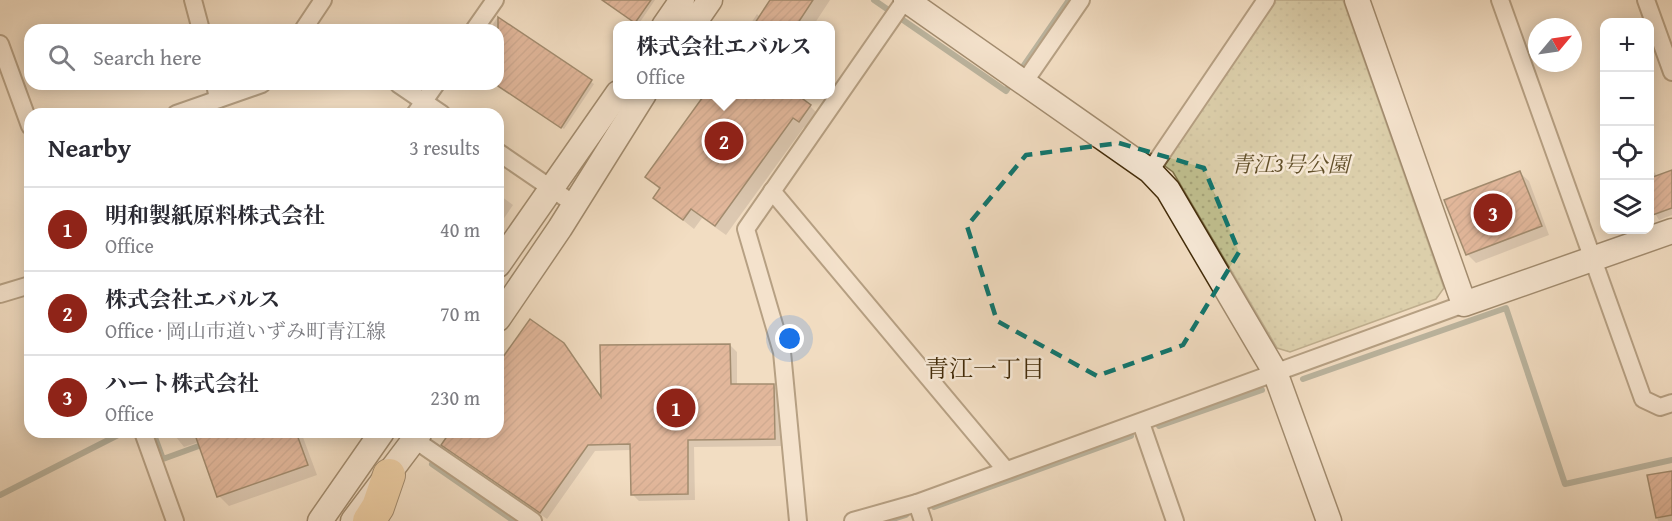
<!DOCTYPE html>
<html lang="en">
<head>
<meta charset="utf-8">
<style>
  :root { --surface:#fff; --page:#f7f7f7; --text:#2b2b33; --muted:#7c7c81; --line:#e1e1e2; --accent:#8f2418 }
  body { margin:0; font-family:"Gentium Book Plus","Noto Serif JP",serif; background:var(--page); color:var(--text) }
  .controls { position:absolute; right:18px; top:18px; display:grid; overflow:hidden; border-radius:12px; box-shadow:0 3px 15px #0003 }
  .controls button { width:54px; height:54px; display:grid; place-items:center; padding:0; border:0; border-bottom:2px solid var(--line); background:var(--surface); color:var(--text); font:30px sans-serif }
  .compass { position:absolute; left:1528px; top:18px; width:54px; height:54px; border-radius:50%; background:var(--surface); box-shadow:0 3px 15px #0003; rotate:61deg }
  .you { position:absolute; left:790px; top:339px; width:21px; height:21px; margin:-15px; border:4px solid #fff; border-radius:50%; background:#1a73e8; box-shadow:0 0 0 9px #1a73e833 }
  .badge { display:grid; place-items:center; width:39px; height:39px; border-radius:50%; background:var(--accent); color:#fff; font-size:20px; font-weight:700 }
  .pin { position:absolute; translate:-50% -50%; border:3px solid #fff; box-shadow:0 2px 6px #0006 }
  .popup { position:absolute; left:613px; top:21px; width:222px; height:78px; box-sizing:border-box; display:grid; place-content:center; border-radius:12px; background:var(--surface); filter:drop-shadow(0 2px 4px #0005); font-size:20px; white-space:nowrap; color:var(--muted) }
  .popup b { font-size:22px; color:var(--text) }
  .popup::after { content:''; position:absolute; left:50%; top:100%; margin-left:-12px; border:12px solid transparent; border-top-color:var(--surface) }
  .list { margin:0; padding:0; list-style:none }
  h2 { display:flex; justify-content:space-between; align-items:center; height:78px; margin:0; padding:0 24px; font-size:26px }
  h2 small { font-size:20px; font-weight:400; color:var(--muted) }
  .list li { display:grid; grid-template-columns:39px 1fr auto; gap:18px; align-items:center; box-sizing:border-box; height:84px; padding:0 24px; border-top:2px solid var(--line) }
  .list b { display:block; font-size:22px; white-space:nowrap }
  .list p { margin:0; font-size:20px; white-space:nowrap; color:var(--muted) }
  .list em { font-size:20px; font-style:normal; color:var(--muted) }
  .icon { flex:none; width:33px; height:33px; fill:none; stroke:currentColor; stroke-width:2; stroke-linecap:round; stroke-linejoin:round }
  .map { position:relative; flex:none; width:1672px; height:521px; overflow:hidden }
  .search { position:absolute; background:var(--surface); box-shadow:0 3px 15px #0003; left:24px; top:24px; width:480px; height:66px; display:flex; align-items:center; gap:15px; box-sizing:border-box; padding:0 21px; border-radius:18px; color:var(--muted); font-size:22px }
  .panel { position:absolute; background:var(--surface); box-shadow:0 3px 15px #0003; left:24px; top:108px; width:480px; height:330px; border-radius:18px }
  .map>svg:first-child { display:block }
</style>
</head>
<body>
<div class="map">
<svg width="1672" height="521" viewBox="0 0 1672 521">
  <defs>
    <pattern id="grass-dots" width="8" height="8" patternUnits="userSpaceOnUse" patternTransform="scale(1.5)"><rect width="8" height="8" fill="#c0bf8f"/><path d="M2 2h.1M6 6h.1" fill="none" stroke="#a6a47a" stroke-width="1.8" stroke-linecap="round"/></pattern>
    <pattern id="building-hatch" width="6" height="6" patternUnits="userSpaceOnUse" patternTransform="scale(1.5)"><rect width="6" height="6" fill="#ce896a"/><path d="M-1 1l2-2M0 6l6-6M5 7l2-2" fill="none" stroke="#a97055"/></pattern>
  </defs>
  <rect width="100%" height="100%" fill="#f2ddc2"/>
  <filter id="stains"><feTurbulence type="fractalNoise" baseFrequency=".00333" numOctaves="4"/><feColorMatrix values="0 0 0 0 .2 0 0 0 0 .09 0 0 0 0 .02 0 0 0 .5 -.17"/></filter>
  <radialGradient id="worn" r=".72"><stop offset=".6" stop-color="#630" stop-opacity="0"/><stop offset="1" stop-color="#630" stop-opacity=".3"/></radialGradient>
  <path fill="url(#grass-dots)" stroke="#81754c" stroke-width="1.5" d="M1274 0H1343L1444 288 1436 299 1290 352 1277 348 1173 172 1165 166V158Z"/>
  <g fill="#0003">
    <path d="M603 0H655L638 25Z"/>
    <path d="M772 0H830L813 26H749L757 14 760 17Z"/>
    <path d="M497 18 594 84 564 129 496 84H498V30H489Z"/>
    <path d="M810 106 820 116 810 131 804 127 726 235 702 218 694 229 655 198 660 190 647 177Z"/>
    <path d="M1654 172 1658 177 1672 173V215L1659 220 1650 205V174Z"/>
    <path d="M1520 173 1529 181 1549 235 1476 263 1467 254Z"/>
    <path d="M498 194 513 205 498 227Z"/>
    <path d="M563 344 602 399 730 345 737 352V386L773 385 780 392 781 446 694 447 695 500 639 501 632 494 631 450 595 451 547 519 443 445 452 432H498V367Z"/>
    <path d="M172 432H301L317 475 229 506 219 496 199 442 184 447Z"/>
    <path d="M1672 472V521H1658L1649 477Z"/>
  </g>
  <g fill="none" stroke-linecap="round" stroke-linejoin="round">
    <g stroke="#778170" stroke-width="6">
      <path d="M874 0 1006 91 1012 82"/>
      <path d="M1018 74 1069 0"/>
      <path d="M1303 379 1506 308 1565 484 1672 460"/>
      <path d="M1159 426 1262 390"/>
      <path d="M153 432 163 459 207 443"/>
      <path d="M432 464 514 521"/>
      <path d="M0 495 124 432"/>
      <path d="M934 507 1131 436"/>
      <path d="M886 521 906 515"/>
    </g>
  </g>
  <g fill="url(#building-hatch)" stroke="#422b09" stroke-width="1.5">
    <path d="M602 0H651L635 23Z"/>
    <path d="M770 0H813L796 26H753Z"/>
    <path d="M498 17 592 80 561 128 498 86Z"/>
    <path d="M705 94H796L811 105 799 122 793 118 715 226 691 209 683 220 653 198 660 188 645 177Z"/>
    <path d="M1672 170V208L1650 216V178Z"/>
    <path d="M1520 171 1542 226 1466 255 1444 200Z"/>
    <path d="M530 319 564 343 601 397 600 345 730 344 731 384H774L775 439 688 440V494L631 495 630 444 588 445 540 513 441 445 450 432H498V364Z"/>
    <path d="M194 432H296L308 465 217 497Z"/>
    <path d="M1672 471V515L1656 518 1647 475Z"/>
  </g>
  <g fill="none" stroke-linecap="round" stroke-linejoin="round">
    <g stroke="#6e5837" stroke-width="20">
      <g id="street">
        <path d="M193 0 201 30"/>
        <path d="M1500 0 1643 399 1660 407 1672 403"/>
        <path d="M1646 0 1672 72"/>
        <path d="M303 30 323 0"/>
        <path d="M474 30 495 0"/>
        <path d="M0 44 30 126"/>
        <path d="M215 84 218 99"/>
        <path d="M398 84 442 114"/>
        <path d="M1023 84 1081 0"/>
        <path d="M176 114 262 84"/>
        <path d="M415 114 436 84"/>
        <path d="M498 152 574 204"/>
        <path d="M1150 171 1266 0"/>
        <path d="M772 191 1005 469"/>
        <path d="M0 294 30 285"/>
        <path d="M1141 423 1175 521"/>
        <path d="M143 432 175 521"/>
        <path d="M415 440 533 521"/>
        <path d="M917 503 923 521"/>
        <path d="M798 521 782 352 746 229 905 0"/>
        <path d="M853 521 917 503 1464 304"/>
      </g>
    </g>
    <g stroke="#422b09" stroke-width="27">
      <g id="secondary">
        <path d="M906 0 1150 171 1168 190 1275 372 1329 521"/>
        <path d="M1357 0 1464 304 1672 231"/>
        <path d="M664 26 682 0"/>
        <path d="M692 26 710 0"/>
        <path d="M498 265 618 93"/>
        <path d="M498 319 560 228 644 94"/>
        <path d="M320 521 382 432"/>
        <path d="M353 521 420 432"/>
      </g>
    </g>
    <g stroke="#422b09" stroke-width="34">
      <path id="highway" d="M369 521 378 507 389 475"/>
    </g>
    <use href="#street" stroke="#f7e9d7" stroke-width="16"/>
    <use href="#secondary" stroke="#f7e9d7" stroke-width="24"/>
    <use href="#highway" stroke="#e9be81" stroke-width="32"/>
  </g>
  <path d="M0 0H1672V521H0ZM1119 143 1204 168 1239 252 1183 345 1097 376 997 321 967 226 1026 155Z" fill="#f2ddc2" fill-opacity=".55" fill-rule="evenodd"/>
  <path fill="none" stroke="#0f766e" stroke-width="4.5" stroke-dasharray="12 8" stroke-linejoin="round" d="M1119 143 1204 168 1239 252 1183 345 1097 376 997 321 967 226 1026 155Z"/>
  <g text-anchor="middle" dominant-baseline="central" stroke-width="5" stroke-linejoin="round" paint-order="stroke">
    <g font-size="22" font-style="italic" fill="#62502a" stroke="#f7e9d7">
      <text x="1290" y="164">青江3号公園</text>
    </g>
    <g font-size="24" fill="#422b09" stroke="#f7e9d7">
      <text x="985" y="368">青江一丁目</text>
    </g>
  </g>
  <rect width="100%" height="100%" filter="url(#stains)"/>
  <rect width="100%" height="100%" fill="url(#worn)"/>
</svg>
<div class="controls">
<button>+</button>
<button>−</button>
<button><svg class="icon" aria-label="locate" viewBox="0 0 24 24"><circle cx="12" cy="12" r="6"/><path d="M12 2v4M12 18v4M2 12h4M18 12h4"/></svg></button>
<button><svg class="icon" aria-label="layers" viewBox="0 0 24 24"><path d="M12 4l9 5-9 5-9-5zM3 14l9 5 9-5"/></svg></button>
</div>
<svg class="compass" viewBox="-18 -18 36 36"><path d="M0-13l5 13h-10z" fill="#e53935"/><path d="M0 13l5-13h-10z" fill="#7c7c81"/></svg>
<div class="you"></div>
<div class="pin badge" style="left:676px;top:408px">1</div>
<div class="pin badge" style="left:724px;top:141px">2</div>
<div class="popup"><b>株式会社エバルス</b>Office</div>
<div class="pin badge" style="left:1493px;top:213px">3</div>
<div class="search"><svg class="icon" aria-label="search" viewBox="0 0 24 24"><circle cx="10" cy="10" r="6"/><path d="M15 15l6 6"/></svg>Search here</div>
<section class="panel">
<h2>Nearby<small>3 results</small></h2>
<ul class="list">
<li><span class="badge">1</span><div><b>明和製紙原料株式会社</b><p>Office</p></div><em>40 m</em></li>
<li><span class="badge">2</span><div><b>株式会社エバルス</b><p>Office · 岡山市道いずみ町青江線</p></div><em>70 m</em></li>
<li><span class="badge">3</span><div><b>ハート株式会社</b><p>Office</p></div><em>230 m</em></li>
</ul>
</section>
</div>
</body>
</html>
